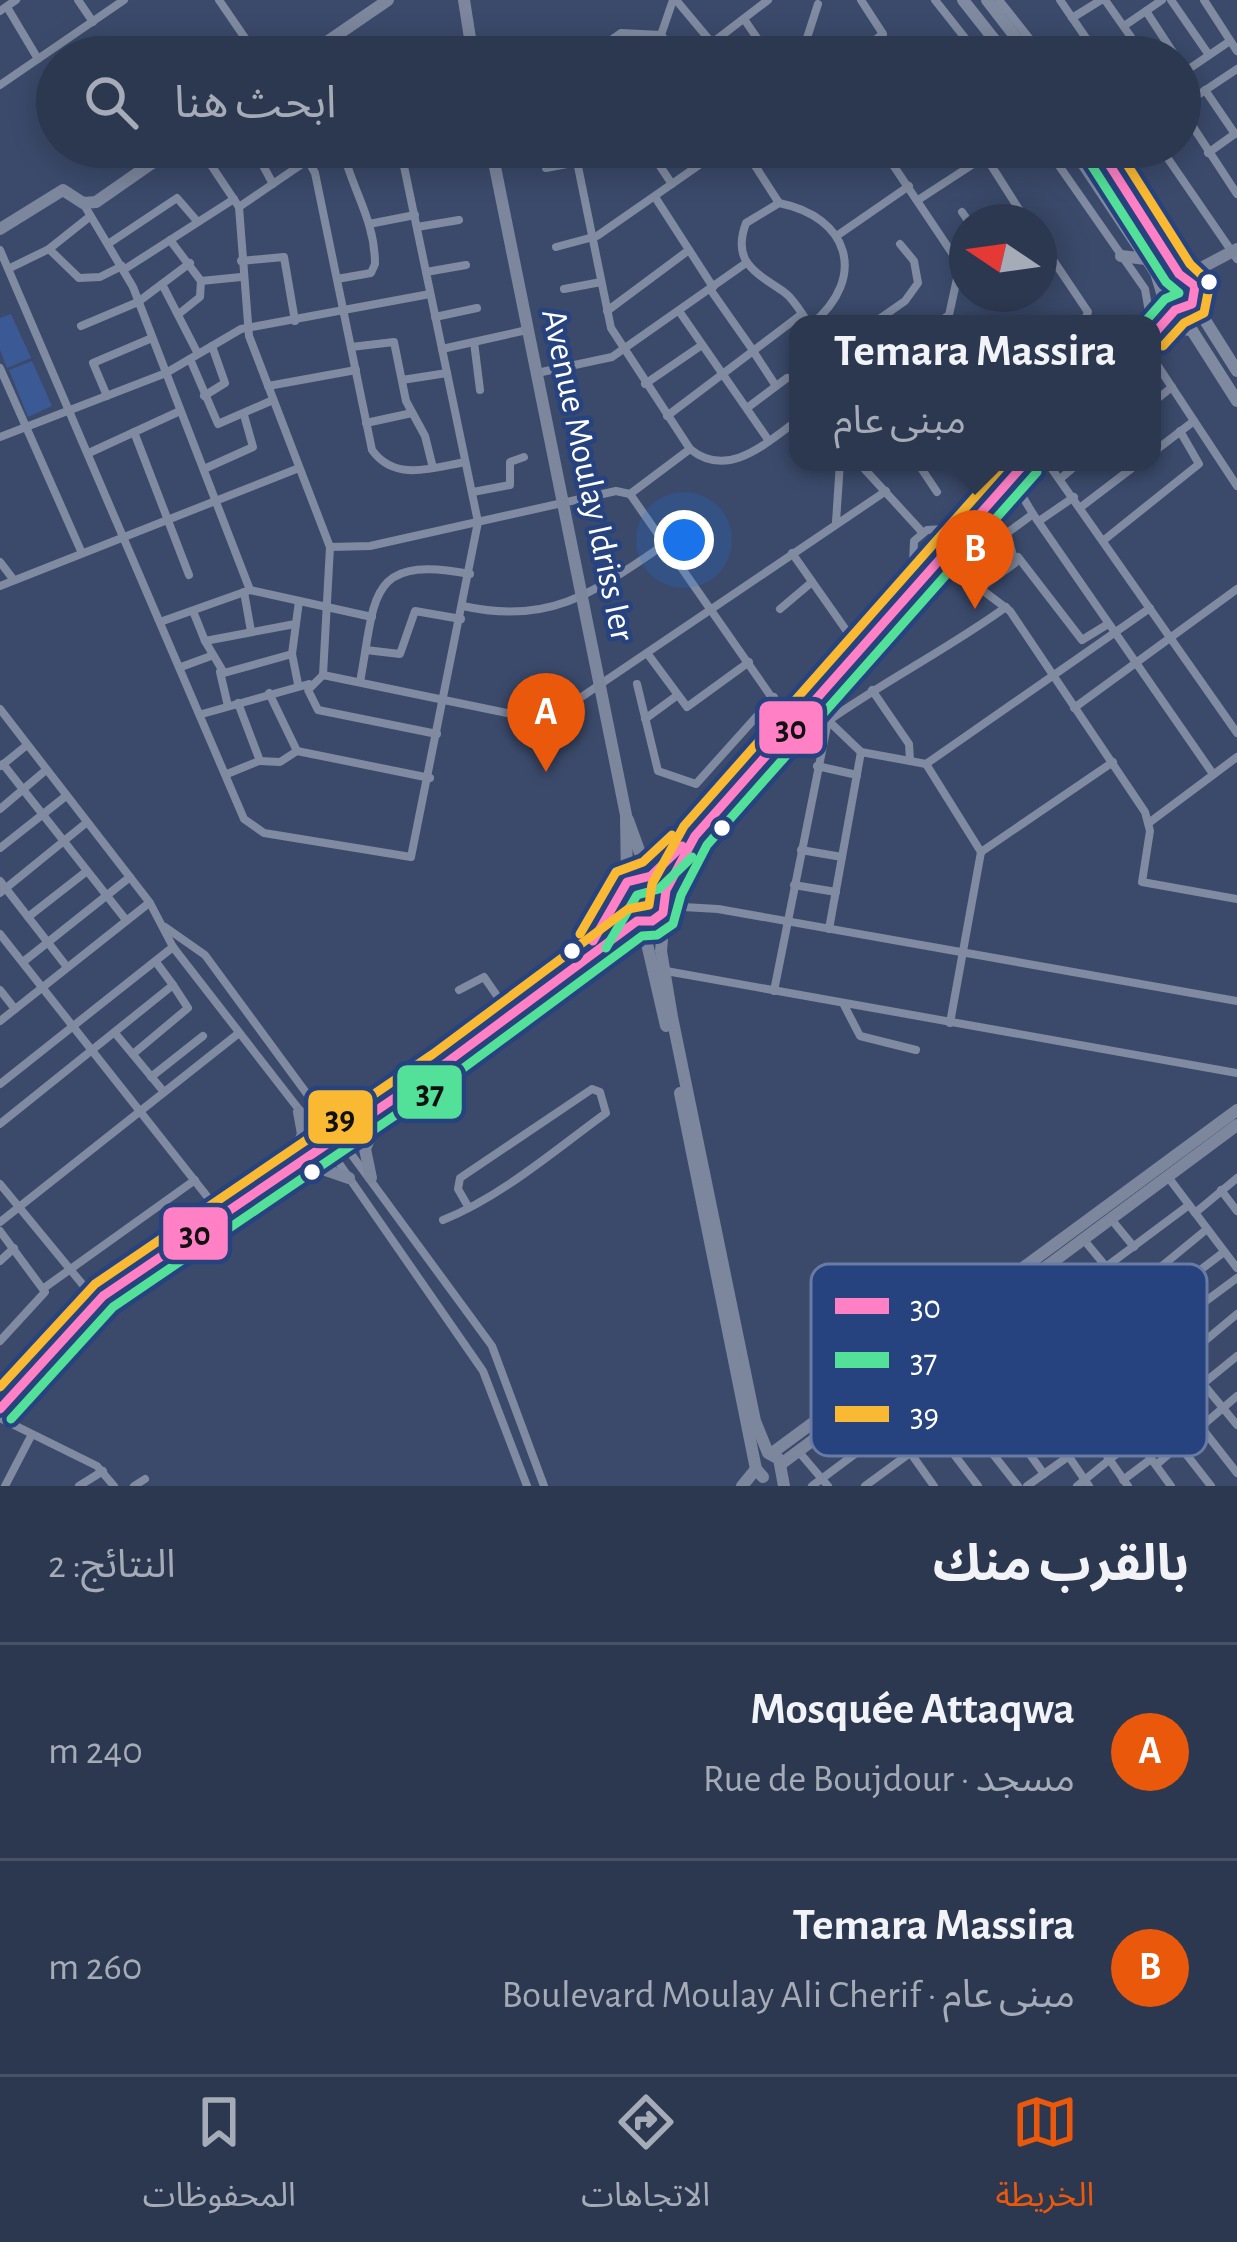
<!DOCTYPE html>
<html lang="ar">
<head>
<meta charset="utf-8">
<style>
  :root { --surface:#2c3850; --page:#38435a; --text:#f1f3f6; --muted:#a6acb7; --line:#485267; --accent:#ea580c }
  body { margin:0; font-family:"Alegreya Sans","Noto Sans Arabic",sans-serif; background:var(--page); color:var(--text); direction:rtl }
  .compass { position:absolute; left:949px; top:204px; width:108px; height:108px; border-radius:50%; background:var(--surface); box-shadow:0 6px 30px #0003; rotate:283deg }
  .you { position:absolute; left:684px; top:540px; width:42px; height:42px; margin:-30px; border:9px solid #fff; border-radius:50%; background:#1a73e8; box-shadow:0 0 0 18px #1a73e833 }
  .badge { display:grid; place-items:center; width:78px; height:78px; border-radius:50%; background:var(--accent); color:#fff; font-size:39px; font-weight:700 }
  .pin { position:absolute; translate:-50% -99px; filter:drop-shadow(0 3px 6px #0008) }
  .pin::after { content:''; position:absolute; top:63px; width:42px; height:36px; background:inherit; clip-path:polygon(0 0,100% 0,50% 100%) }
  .popup { position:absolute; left:789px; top:315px; width:372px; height:156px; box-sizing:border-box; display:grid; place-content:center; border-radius:24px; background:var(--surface); filter:drop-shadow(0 3px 9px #0005); font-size:39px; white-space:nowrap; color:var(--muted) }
  .popup b { font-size:45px; color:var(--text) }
  .popup::after { content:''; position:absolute; left:50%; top:100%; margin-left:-24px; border:24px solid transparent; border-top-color:var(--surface) }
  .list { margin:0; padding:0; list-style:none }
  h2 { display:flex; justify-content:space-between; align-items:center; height:156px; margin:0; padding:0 48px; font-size:51px }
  h2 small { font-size:39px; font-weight:400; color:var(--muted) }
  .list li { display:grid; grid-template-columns:78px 1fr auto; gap:36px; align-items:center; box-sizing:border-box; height:216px; padding:0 48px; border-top:3px solid var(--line) }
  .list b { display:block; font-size:45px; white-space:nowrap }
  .list p { margin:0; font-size:39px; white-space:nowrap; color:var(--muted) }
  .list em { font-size:39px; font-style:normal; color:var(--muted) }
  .icon { flex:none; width:66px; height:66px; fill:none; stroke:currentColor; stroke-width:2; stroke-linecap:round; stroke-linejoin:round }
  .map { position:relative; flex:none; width:1237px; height:1486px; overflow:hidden; direction:ltr }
  .search { position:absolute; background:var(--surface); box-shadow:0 6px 30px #0003; left:36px; right:36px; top:36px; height:132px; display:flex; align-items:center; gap:30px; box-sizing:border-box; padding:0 42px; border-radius:66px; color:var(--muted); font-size:45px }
  .sheet { height:588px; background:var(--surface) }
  nav { display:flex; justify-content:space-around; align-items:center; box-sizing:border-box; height:168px; border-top:3px solid var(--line); background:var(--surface); font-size:33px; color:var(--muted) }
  nav a { display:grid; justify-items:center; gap:6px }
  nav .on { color:var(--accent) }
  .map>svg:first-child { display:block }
</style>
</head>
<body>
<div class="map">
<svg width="1237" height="1486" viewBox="0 0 1237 1486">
  <rect width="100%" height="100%" fill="#3b4a6b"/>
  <g fill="#3b5995">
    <path d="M11 314 31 358 7 368 0 350V318Z"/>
    <path d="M32 361 52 406 28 417 9 370Z"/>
  </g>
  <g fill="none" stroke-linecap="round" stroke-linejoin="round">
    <g stroke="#808ba1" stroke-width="8">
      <path d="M78 0 93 22"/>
      <path d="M219 0 258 57"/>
      <path d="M676 0 712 43 768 0"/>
      <path d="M935 0 980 57"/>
      <path d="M999 0 1044 57"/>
      <path d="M1060 0 1099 57"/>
      <path d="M1105 0 1145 57"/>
      <path d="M1171 0 1209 55"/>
      <path d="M1204 0 1237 51"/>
      <path d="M7 7 38 59"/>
      <path d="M0 11 16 0"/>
      <path d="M1146 11 1176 57"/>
      <path d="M1072 18 1101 0"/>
      <path d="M744 19 770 57"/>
      <path d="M1124 26 1162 0"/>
      <path d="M661 35 679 57"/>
      <path d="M331 39 344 57"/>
      <path d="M806 42 816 57"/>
      <path d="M587 57 621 33 661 35 673 0"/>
      <path d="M690 57 710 42"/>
      <path d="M789 57 805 44 818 4"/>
      <path d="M853 57 883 34 861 0"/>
      <path d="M903 57 913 50"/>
      <path d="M1180 75 1230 41"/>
      <path d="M0 85 124 0"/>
      <path d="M1205 90 1235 134"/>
      <path d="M1180 107 1237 194"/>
      <path d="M1180 107 1237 69"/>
      <path d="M199 147 239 207 249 336 330 547 323 675"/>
      <path d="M253 147 273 184"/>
      <path d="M301 147 315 173 372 450C395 482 432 468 465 462"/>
      <path d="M574 147 611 328 690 449C728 480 766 443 798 420"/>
      <path d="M647 147 672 184"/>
      <path d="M743 147 779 203"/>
      <path d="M881 147 960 265"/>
      <path d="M1046 147 1145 289 1149 312"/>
      <path d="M1110 147 1160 226 1161 242"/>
      <path d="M1160 147 1237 259"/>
      <path d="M1208 153 1236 133"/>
      <path d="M403 161 448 152"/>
      <path d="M546 168 577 162 597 147"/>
      <path d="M655 197 713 287"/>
      <path d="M918 200 981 159 989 162 1027 222"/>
      <path d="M83 203 133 287 250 590"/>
      <path d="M239 207 327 147"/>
      <path d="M962 212 969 222"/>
      <path d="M369 224 415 215"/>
      <path d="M417 227 459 220"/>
      <path d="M838 235 909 186"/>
      <path d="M1039 239 1088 312 1083 324"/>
      <path d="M170 240 201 281"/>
      <path d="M108 244 177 198 197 221"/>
      <path d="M556 247 597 236 725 147"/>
      <path d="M49 249 88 218"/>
      <path d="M0 250 244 819 264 833 411 857 478 522 400 147"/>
      <path d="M241 261 284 257 295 321"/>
      <path d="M10 268 49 249 79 278 100 277 122 266"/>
      <path d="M125 269 234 199"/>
      <path d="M426 272 466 265"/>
      <path d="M337 279 371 273 375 264C375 219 351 188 342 147"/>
      <path d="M162 284 190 263"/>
      <path d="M564 289 601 282"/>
      <path d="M710 289 752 349"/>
      <path d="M607 311 689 250"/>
      <path d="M679 311 769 441"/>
      <path d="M180 313 200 297 201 281 241 277"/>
      <path d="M435 317 477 308"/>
      <path d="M809 324C802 314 794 299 784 292 757 273 731 263 746 223L779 203C849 217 868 277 812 324"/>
      <path d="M872 324 905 301 918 283 914 261 900 244"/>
      <path d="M936 324 949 315 960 265 967 260"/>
      <path d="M81 326 138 302 162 284 198 354"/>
      <path d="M474 342 480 390"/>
      <path d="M351 347 394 342 406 401 425 436 433 468"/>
      <path d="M442 349 527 330"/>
      <path d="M755 354 776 386"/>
      <path d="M1152 357 1237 486"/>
      <path d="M190 359 218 424 273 400"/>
      <path d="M0 368 81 551"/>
      <path d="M537 373 612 357 746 263"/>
      <path d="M402 380 447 373"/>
      <path d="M645 384 702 345"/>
      <path d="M268 386 356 370"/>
      <path d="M107 396 93 363 152 338"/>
      <path d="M204 396 225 383 212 346"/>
      <path d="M1152 403 1172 387"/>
      <path d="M747 408 787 378"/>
      <path d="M667 416 802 314"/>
      <path d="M366 423 412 413"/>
      <path d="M134 432 189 575"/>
      <path d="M0 437 166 373 241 329 430 294"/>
      <path d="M91 452 180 411"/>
      <path d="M1152 453 1194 421"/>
      <path d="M858 462 923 533"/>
      <path d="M917 462 937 492"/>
      <path d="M1047 462 1237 733"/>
      <path d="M204 469 253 447 244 415"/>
      <path d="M1012 479 1033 514"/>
      <path d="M1060 479 1080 462"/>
      <path d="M473 492 510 485V462L524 457"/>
      <path d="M630 494 690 449"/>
      <path d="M1081 507 1140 462"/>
      <path d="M1039 521 1074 497"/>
      <path d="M836 522 840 462"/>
      <path d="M943 529 957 537 962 563 950 577 933 580 913 565 914 541 927 530 943 529 1006 462"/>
      <path d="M1104 540 1199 464 1180 431"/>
      <path d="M330 547 370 546 616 491 630 494 793 728"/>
      <path d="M792 553 860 650"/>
      <path d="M1018 557 1082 640 1108 624"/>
      <path d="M0 562 13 579"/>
      <path d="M957 571 1010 611 1145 812 1150 831 1142 882 1237 899"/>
      <path d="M0 586 299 468"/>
      <path d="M982 587 1015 563 1007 533 1033 514 1213 774"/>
      <path d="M244 592 251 631"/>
      <path d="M463 606C550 626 596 591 665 544"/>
      <path d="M780 609 812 582"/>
      <path d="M193 611 205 641"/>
      <path d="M160 622 250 590 372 617"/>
      <path d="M366 650 400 654 415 611 461 619"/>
      <path d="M647 653 687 707 749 662"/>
      <path d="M292 654 224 673 205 641 295 624"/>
      <path d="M181 667 211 656"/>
      <path d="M220 672 228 706"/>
      <path d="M323 675 546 721 886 491"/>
      <path d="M323 675 308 690 318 710 437 734"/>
      <path d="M360 682C376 598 366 554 470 574"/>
      <path d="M298 684 292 654 299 601"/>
      <path d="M637 684 658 771 696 784 774 697"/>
      <path d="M872 690 909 744 910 760"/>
      <path d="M269 693 297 751 430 778"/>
      <path d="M238 703 260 761 280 762 297 751"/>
      <path d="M813 706 861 752 926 764 981 852 950 1023"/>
      <path d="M1074 708 1237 589"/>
      <path d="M0 709 150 903 173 947 325 1143 483 1371 527 1486"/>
      <path d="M202 714 309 684"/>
      <path d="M645 719 675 697"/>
      <path d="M3 764 126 920"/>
      <path d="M926 764 1150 608"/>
      <path d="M1 766 27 745"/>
      <path d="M817 766 857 775"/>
      <path d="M227 774 259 761"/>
      <path d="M0 809 46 770"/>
      <path d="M1150 822 1237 757"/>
      <path d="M0 848 66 796"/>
      <path d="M801 850 842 857"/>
      <path d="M981 852 1113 762"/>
      <path d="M0 881 67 967"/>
      <path d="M794 885 836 892"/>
      <path d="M0 893 86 823"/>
      <path d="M666 906 718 909 1237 1001"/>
      <path d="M28 917 87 871"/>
      <path d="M165 927 205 955 492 1346 544 1486"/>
      <path d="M829 929 861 752"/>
      <path d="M0 934 221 1214"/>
      <path d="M23 962 130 877"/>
      <path d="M666 971 1237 1073"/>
      <path d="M0 990 15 1009"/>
      <path d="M459 990 484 977 511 1016"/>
      <path d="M774 991 828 721C886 680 948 649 1006 607"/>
      <path d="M844 1005 860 1036 916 1050"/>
      <path d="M0 1021 149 903"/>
      <path d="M115 1033 164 1092"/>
      <path d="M133 1054 188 1008 173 985"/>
      <path d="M151 1077 203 1036"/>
      <path d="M0 1084 173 947"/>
      <path d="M0 1124 173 985 156 962"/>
      <path d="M1168 1177 1237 1268"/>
      <path d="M0 1184 97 1302"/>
      <path d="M1221 1190 1237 1211"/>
      <path d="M1195 1213 1237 1178"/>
      <path d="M1111 1219 1134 1247"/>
      <path d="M443 1220C501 1197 555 1150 606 1113L600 1092 592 1089 460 1178 458 1189 469 1208"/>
      <path d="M0 1222 239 1033"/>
      <path d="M0 1231 45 1292 0 1341"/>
      <path d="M1084 1240 1237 1425"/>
      <path d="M0 1261 14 1248"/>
      <path d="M1153 1271 1206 1337"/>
      <path d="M44 1288 195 1180"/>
      <path d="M1170 1293 1224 1252"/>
      <path d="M998 1300 1128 1486"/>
      <path d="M1045 1313 1171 1486"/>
      <path d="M1187 1315 1237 1278"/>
      <path d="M1090 1323 1145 1388"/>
      <path d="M1067 1344 1207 1229"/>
      <path d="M995 1349 1089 1486"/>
      <path d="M896 1378 978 1486"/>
      <path d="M942 1389 1018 1486"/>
      <path d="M987 1395 1044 1474"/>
      <path d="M1037 1411 1063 1392"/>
      <path d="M962 1414 1013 1376"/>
      <path d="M1116 1415 1237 1314"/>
      <path d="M0 1418 97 1466 114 1486"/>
      <path d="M892 1427 934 1486"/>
      <path d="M1201 1427 1237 1473"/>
      <path d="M1179 1445 1211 1486"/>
      <path d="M799 1452 828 1486"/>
      <path d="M1156 1465 1237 1396"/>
      <path d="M1123 1480 1151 1459"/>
      <path d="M5 1486 31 1436"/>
      <path d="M79 1486 103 1471"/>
      <path d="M134 1486 145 1479"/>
      <path d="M812 1486 1189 1205"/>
      <path d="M865 1486 910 1453"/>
      <path d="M1027 1486 1069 1456"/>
      <path d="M1077 1486 1237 1356"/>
    </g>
    <g stroke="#7c869d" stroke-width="12">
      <path d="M464 0 473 57"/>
      <path d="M305 57 388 0"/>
      <path d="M491 147 626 815 627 882 575 966"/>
      <path d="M0 229 63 190 83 203 96 202 175 147"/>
      <path d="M1186 276 1237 249"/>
      <path d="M1144 324 1162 301"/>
      <path d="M1152 336 1175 310"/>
      <path d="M628 820 648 875"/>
      <path d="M651 876 754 773 1026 462"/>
      <path d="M627 882 648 875 666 890 661 951 672 1017 755 1421 768 1453 779 1459 784 1486"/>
      <path d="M666 890 694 839"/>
      <path d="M642 922 666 1026"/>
      <path d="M680 1093 756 1469 763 1477"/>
      <path d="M311 1097 340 1111 374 1109"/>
      <path d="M292 1162 303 1134 299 1112"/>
      <path d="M290 1170 317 1167 349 1178"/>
      <path d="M371 1178 365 1149 380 1112"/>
      <path d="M0 1409 103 1296 442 1066 637 921"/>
      <path d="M772 1453 1237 1110"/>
      <path d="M781 1464 1237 1125"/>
      <path d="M742 1486 756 1469"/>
    </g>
    <g stroke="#7f8aa0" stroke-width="12">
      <path d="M963 0 1008 57"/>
      <path d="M987 0 1031 57"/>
      <path d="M1072 147 1156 273 1166 306 1182 310 1195 298"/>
      <path d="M1098 147 1179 274 1192 281 1203 317 1237 371"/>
      <path d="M1121 256 1146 259"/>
      <path d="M1179 310 1237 401"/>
      <path d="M1163 325 1190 330"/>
    </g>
    <g stroke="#27437f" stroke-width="18">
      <g id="bus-1">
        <path d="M1098 147 1179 274 1195 286 1192 304 1175 310 1152 336"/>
        <path d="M593 941 627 882 651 876 682 846"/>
        <path d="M0 1409 103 1296 442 1066 637 921H652L663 913 666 890 695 836 1026 462"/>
      </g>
    </g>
    <g stroke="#27437f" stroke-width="18">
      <g id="bus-2">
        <path d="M1085 155 1166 282 1179 293 1165 299 1143 324"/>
        <path d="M606 948 637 895 659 889 692 857"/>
        <path d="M11 1419 113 1307 450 1078 642 936 657 935 673 924 681 895 707 845 1037 472"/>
      </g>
    </g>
    <g stroke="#27437f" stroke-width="18">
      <g id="bus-3">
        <path d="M1116 147 1190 264 1210 283 1204 313 1184 323 1163 346"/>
        <path d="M580 934 616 872 643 862 672 835"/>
        <path d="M0 1387 95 1284 433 1054 628 909 649 905 652 884 684 826 1006 462"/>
      </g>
    </g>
    <use href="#bus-1" stroke="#ff80c5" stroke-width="9"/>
    <use href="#bus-2" stroke="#53e098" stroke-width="9"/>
    <use href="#bus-3" stroke="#fab933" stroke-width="9"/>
  </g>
  <g fill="#fff" stroke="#27437f" stroke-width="4.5">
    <circle cx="1209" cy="282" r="10"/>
    <circle cx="722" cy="828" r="10"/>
    <circle cx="572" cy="951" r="10"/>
    <circle cx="312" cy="1172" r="10"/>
  </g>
  <g text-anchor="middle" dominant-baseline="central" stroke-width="9" stroke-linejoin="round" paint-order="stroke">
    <g font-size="36" fill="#fff" stroke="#27437f">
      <text transform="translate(588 475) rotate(78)">Avenue Moulay Idriss Ier</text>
    </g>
  </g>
  <rect x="811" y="1264" width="396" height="192" rx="18" fill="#27437f" stroke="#687ba5" stroke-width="3"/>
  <rect x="835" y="1298" width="54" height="16" fill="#ff80c5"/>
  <rect x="835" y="1352" width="54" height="16" fill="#53e098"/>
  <rect x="835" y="1406" width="54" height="16" fill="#fab933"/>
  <g font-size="33" fill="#fff">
    <text x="910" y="1318">30</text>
    <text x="910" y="1372">37</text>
    <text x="910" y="1426">39</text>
  </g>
  <g stroke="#27437f" stroke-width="4.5">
    <rect x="757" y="699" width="68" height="57" rx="12" fill="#ff80c5"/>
    <rect x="395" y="1063" width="69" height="58" rx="12" fill="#53e098"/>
    <rect x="306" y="1088" width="69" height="58" rx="12" fill="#fab933"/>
    <rect x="161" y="1205" width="69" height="57" rx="12" fill="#ff80c5"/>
  </g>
  <g font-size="33" text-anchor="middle" font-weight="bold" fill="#111">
    <text x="791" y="739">30</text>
    <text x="430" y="1103">37</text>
    <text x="340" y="1129">39</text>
    <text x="195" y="1245">30</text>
  </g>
</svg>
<svg class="compass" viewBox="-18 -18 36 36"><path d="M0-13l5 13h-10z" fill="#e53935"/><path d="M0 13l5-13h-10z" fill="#a6acb7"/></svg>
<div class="you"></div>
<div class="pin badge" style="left:546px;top:772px">A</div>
<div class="pin badge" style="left:975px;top:609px">B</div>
<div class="popup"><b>Temara Massira</b>مبنى عام</div>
<div class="search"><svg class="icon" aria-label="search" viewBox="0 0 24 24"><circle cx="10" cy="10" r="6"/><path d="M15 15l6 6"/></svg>ابحث هنا</div>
</div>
<section class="sheet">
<h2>بالقرب منك<small>النتائج: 2</small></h2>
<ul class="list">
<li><span class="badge">A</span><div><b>Mosquée Attaqwa</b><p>مسجد · Rue de Boujdour</p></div><em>240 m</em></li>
<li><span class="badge">B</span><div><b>Temara Massira</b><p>مبنى عام · Boulevard Moulay Ali Cherif</p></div><em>260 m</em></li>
</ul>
</section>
<nav>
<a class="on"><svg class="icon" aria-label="map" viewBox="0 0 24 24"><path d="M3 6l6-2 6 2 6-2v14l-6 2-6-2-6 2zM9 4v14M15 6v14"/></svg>الخريطة</a>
<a><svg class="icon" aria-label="directions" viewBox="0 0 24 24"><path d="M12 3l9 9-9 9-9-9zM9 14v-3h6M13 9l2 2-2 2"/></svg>الاتجاهات</a>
<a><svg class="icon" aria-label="saved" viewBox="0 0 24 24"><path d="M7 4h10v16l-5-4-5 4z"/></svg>المحفوظات</a>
</nav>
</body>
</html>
